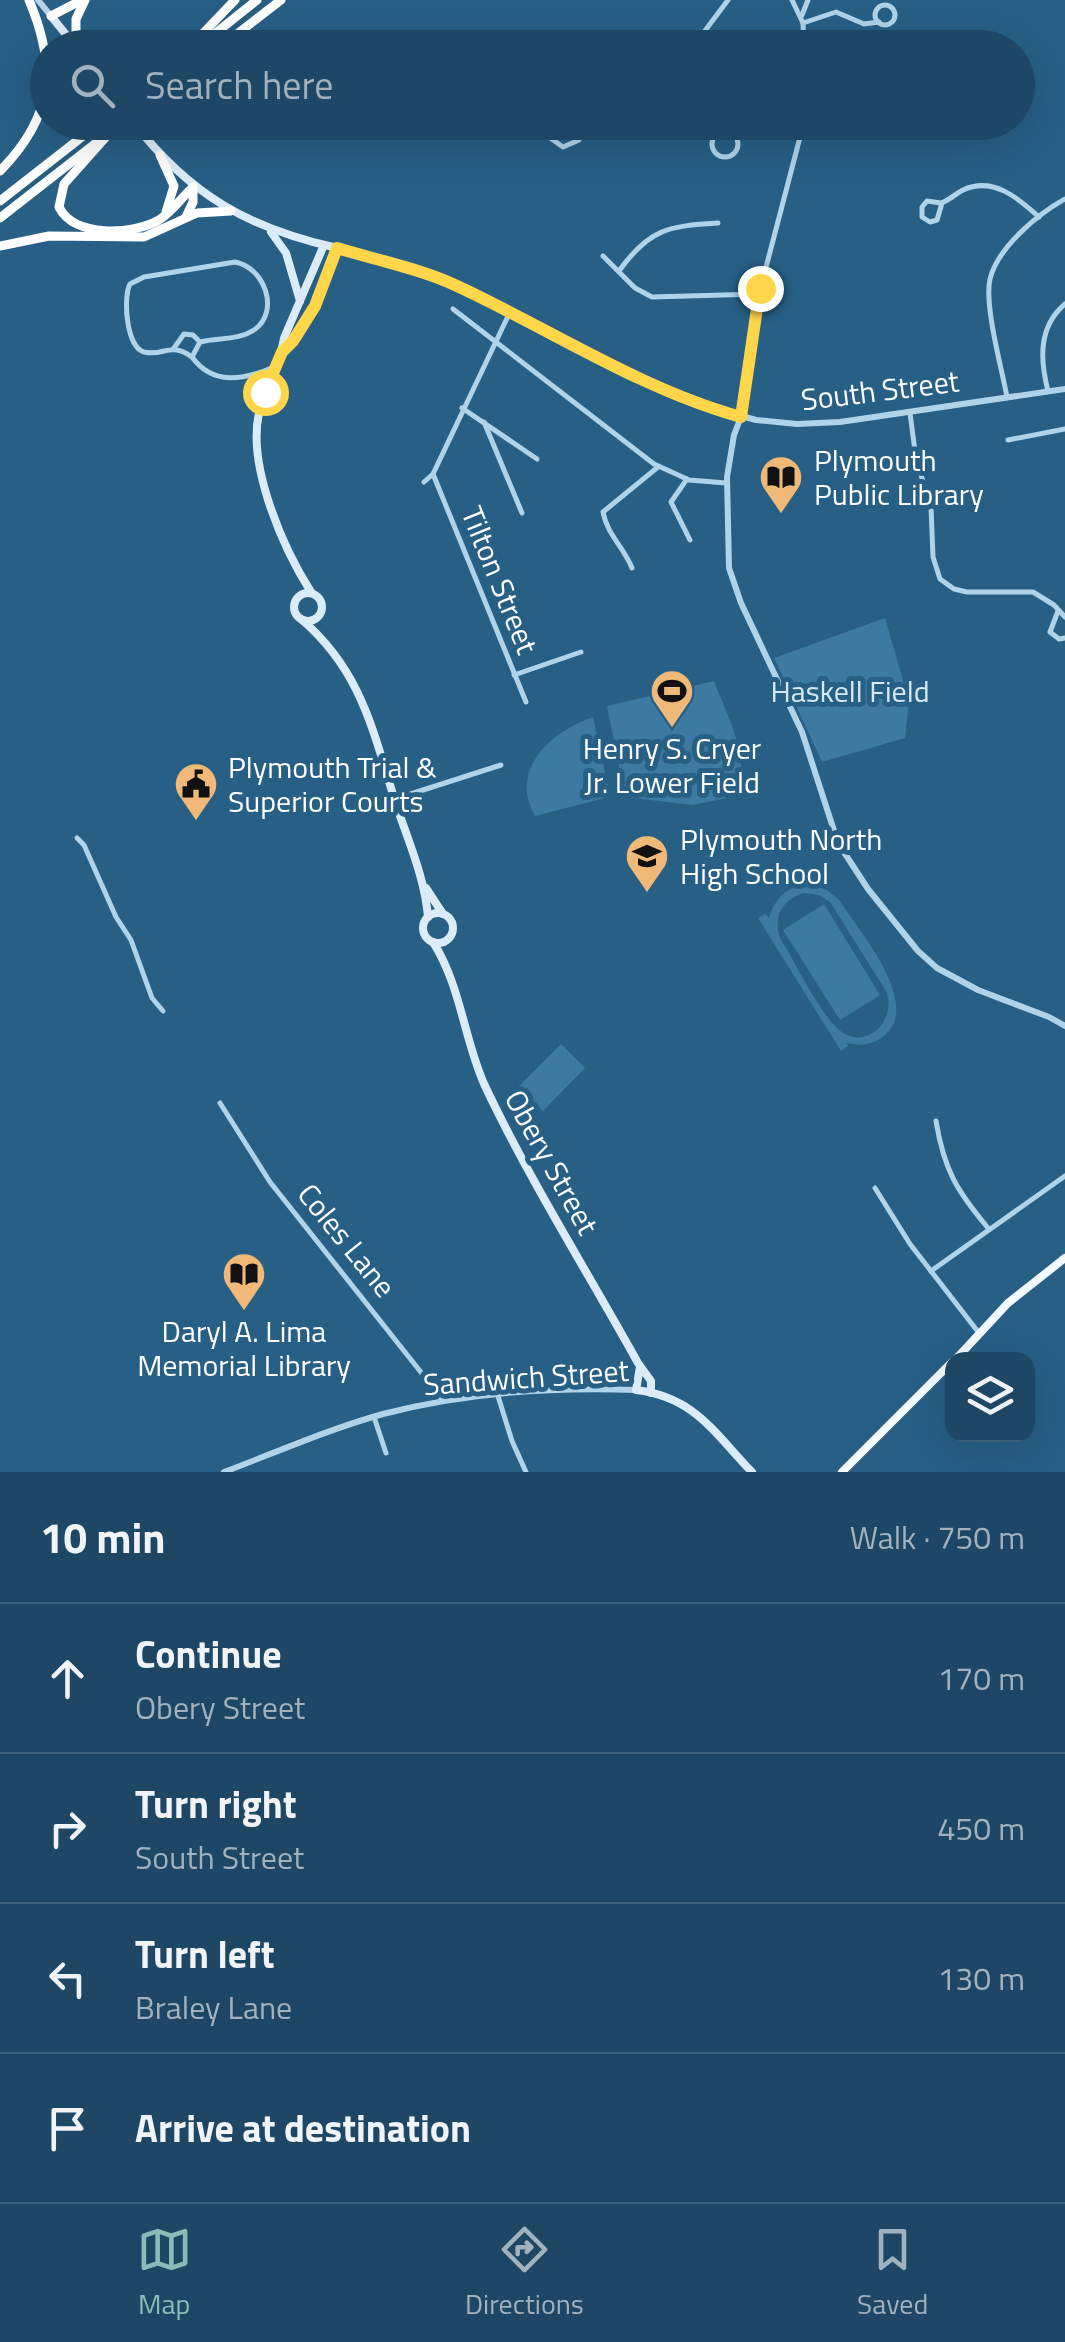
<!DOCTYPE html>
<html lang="en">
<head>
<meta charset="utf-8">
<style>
  :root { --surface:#1d4764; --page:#2a516d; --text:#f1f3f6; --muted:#a0b2bf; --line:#3b5f78; --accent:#8bbbb9 }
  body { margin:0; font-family:"Titillium Web",sans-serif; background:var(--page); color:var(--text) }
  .controls { position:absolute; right:30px; bottom:30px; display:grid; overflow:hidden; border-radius:20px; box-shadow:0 10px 40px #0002 }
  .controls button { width:90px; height:90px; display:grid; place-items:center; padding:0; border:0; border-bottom:2px solid var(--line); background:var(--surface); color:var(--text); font:50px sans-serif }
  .stop { position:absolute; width:30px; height:30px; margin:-22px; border:8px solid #ffd54a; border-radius:50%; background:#fff }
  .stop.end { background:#ffd54a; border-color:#fff; box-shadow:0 2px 10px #0008 }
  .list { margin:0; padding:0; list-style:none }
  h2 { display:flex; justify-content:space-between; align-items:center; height:130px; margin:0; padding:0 40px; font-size:42px }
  h2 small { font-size:32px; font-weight:400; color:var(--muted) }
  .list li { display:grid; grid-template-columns:65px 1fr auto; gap:30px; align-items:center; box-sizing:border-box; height:150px; padding:0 40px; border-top:2px solid var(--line) }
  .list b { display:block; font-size:38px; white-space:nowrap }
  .list p { margin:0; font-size:32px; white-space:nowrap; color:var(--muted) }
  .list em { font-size:32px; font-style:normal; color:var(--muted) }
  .icon { flex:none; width:55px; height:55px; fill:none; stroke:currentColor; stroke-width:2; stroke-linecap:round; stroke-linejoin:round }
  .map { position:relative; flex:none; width:1065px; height:1472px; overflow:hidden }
  .search { position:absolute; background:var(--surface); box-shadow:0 10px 40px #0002; left:30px; right:30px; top:30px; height:110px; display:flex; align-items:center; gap:25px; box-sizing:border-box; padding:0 35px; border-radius:55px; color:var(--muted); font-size:38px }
  .sheet { height:730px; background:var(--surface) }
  nav { display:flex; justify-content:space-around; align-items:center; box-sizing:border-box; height:140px; border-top:2px solid var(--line); background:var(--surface); font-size:28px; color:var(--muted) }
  nav a { display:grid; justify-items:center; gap:5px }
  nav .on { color:var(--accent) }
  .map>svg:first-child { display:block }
</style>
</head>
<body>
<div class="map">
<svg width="1065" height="1472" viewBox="0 0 1065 1472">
  <rect width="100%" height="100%" fill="#275f85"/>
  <g fill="#3c7aa1" fill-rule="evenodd">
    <path d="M885 618 909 701 905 738 822 762 774 658Z"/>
    <path d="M714 681C726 714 756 765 732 797L693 805 625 797 607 706Z"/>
    <path d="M593 717 609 791 605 798 535 816C508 769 552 731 593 717Z"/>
    <path d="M809 884 827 890 839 900C859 931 923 1004 884 1036 873 1045 861 1046 847 1043L848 1046 841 1051 758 918 765 914 769 918C775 898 787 886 809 884ZM803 893 819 895 830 902 886 991C898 1021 864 1054 837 1028 816 1007 797 965 781 940 772 918 781 901 803 893Z"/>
    <path d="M824 904 880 995 840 1020 783 930Z"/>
    <path d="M561 1044 585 1068 543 1111 519 1086Z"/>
  </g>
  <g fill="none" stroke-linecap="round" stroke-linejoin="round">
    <g stroke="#b1d3e8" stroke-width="5">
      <path d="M792 0 803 23 804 48"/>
      <circle cx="885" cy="15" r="10"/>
      <path d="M802 15 808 0"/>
      <path d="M803 23 836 12 864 24 879 22"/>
      <path d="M804 42 843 43 858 48"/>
      <path d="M692 48 728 0"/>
      <path d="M549 122V137L563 147 579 140 581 122"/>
      <path d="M583 129 672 130 715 135"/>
      <circle cx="725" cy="144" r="13"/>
      <path d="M942 203 937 220 930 222 922 217V207L927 201 941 203C950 200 955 194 963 190 993 176 1018 198 1039 217"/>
      <path d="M603 256 635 288 652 297 759 294"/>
      <path d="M619 271C649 229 668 226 718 223"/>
      <path d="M453 309 654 464 689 480 726 483"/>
      <path d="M174 348 184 334 193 335 200 342C218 337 237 341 254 330 281 311 264 267 235 262L144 277 130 284C123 297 126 347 144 352 164 357 169 341 192 357L200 342"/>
      <path d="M192 357C213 386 244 380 274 367"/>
      <path d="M1048 391C1040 360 1038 327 1065 304"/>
      <path d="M1007 397C1002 369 984 306 990 279 998 247 1038 214 1065 199"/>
      <path d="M462 408 537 459"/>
      <path d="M910 413 916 459 931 507 933 557 940 579 954 589 967 592H1033L1054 605 1065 617"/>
      <path d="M741 417 758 298 804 122"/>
      <path d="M484 422 522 513"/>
      <path d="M1008 440 1065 429"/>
      <path d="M433 474 526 702"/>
      <path d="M687 479 671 502 690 540"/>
      <path d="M424 482 433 474 510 312"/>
      <path d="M632 568C624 548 607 534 603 512L658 467"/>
      <path d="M1058 611 1050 632 1059 639 1065 638"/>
      <path d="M514 675 581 652"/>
      <path d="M395 799 501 765"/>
      <path d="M77 838 84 845 116 917 131 940 152 998 163 1011"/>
      <path d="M220 1103 270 1182 443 1400"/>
      <path d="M936 1121C944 1170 957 1191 988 1228"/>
      <path d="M875 1188 910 1244 979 1333"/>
      <path d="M931 1271 1065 1176"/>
      <path d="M498 1396 512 1441 526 1472"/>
      <path d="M374 1417 386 1453"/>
    </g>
    <g stroke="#b1d3e8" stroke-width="6">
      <path d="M38 0 51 16"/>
      <path d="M337 248 401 265 452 284 688 401 756 420 797 424 840 422 1065 389"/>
      <path d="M741 417 734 435 727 477 729 568 741 603 802 732 838 843 868 889 918 951 937 968 978 990 1049 1017 1065 1026"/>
      <path d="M224 1472C277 1452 329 1429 383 1414 463 1393 554 1387 636 1390"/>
    </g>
    <g stroke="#dbebf7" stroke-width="8">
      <path d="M51 16 76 47"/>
      <path d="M133 122C190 195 248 228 337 248 325 286 310 324 282 353"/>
      <path d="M271 232 286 253 300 301"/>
      <path d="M311 592C283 548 247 466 259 413 265 387 280 364 284 338L324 245"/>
      <circle cx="308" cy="607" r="14"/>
      <path d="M301 619C363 672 373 733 397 807 409 843 425 879 428 917"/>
      <path d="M426 888 443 914"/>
      <circle cx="438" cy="928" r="15"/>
      <path d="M433 942C461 986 464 1040 485 1086 530 1181 587 1271 638 1363L651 1381V1393"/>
      <path d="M640 1367 636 1390C695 1397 714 1433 752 1472"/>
    </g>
    <g stroke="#f3f9fe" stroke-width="8">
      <path d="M955 1360 1008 1303 1065 1258"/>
      <path d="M842 1472 952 1362"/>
    </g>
    <g stroke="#fff" stroke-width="9">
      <path d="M51 16 82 0"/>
      <path d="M76 48V19L85 0"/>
      <path d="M189 48 235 0"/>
      <path d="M197 48 257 0"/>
      <path d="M219 48 281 0"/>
      <path d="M113 129 64 184 59 207C74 238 133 235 159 220 173 211 181 198 193 187"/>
      <path d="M160 155 174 186 166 212"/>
      <path d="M0 171C53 117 58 69 29 0"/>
      <path d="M0 201 101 122"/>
      <path d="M186 217 193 202V187"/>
      <path d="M0 218 96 143"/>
      <path d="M0 246 49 236 144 237 197 213 231 211"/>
    </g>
  </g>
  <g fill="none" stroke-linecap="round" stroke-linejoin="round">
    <path stroke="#ffd54a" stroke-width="12" d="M265 392 282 352 293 341 315 306 337 248C377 260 417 268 455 285 550 329 640 389 741 417L760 288"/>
  </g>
  <defs>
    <g id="library-pin" transform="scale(2.25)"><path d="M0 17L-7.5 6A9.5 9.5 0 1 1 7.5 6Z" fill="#f0b977" stroke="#275f85"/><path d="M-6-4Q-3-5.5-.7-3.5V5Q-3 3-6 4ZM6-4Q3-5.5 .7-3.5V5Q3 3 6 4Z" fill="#111"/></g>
    <g id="stadium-pin" transform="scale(2.25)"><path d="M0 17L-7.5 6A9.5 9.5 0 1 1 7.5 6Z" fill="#f0b977" stroke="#275f85"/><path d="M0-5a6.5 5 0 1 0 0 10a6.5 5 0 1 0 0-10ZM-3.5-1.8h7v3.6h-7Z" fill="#111"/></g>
    <g id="civic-pin" transform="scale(2.25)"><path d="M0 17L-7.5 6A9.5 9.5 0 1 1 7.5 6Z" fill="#f0b977" stroke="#275f85"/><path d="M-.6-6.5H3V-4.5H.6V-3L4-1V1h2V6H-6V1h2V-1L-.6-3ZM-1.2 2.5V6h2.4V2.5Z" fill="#111"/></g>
    <g id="school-pin" transform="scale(2.25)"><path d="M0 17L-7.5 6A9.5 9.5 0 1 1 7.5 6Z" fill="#f0b977" stroke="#275f85"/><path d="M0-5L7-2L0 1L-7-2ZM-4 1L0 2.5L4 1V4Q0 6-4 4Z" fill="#111"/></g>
  </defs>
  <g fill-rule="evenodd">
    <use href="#library-pin" x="781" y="477"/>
    <use href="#stadium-pin" x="672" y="691"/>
    <use href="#civic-pin" x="196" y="784"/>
    <use href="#school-pin" x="647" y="856"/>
    <use href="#library-pin" x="244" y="1274"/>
  </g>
  <g text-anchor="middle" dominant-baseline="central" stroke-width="10" stroke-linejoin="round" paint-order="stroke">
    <g font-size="30" fill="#fff" stroke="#275f85">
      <text transform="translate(880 390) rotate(-7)">South Street</text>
      <text transform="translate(500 580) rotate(68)">Tilton Street</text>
      <text transform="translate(552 1162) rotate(61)">Obery Street</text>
      <text transform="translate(347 1240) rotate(51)">Coles Lane</text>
      <text transform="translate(526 1377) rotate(-4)">Sandwich Street</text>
    </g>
    <g font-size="30" fill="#fff" stroke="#275f85" text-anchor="start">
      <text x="814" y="460">Plymouth<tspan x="814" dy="34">Public Library</tspan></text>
      <text x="672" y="748" text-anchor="middle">Henry S. Cryer<tspan x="672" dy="34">Jr. Lower Field</tspan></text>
      <text x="228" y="767">Plymouth Trial &amp;<tspan x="228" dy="34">Superior Courts</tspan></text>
      <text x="680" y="839">Plymouth North<tspan x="680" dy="34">High School</tspan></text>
      <text x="244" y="1331" text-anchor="middle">Daryl A. Lima<tspan x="244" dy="34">Memorial Library</tspan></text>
    </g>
    <g font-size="30" fill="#d5e9f6" stroke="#275f85">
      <text x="850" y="691">Haskell Field</text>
    </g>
  </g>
</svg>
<div class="controls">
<button><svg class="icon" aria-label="layers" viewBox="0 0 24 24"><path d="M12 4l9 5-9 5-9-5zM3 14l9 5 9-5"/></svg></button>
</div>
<div class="stop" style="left:265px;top:392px"></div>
<div class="stop end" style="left:760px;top:288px"></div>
<div class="search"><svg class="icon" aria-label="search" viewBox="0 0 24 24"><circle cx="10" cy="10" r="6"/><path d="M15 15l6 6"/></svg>Search here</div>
</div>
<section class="sheet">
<h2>10 min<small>Walk · 750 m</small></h2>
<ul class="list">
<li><svg class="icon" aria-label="ahead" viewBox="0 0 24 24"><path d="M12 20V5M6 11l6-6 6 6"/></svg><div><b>Continue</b><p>Obery Street</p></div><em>170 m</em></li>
<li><svg class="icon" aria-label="right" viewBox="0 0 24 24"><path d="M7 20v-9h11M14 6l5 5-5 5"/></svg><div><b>Turn right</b><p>South Street</p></div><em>450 m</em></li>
<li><svg class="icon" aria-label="left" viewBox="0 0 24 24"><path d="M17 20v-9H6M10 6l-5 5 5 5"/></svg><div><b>Turn left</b><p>Braley Lane</p></div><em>130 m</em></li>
<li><svg class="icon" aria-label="arrive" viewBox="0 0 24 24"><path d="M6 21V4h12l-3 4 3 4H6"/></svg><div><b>Arrive at destination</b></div></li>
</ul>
</section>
<nav>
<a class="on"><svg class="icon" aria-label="map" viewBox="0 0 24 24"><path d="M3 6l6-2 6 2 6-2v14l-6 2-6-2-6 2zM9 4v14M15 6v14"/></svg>Map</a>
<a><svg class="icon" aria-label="directions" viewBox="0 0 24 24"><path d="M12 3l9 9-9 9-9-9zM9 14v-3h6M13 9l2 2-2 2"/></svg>Directions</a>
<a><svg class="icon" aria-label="saved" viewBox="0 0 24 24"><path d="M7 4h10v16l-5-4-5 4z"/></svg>Saved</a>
</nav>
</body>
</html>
